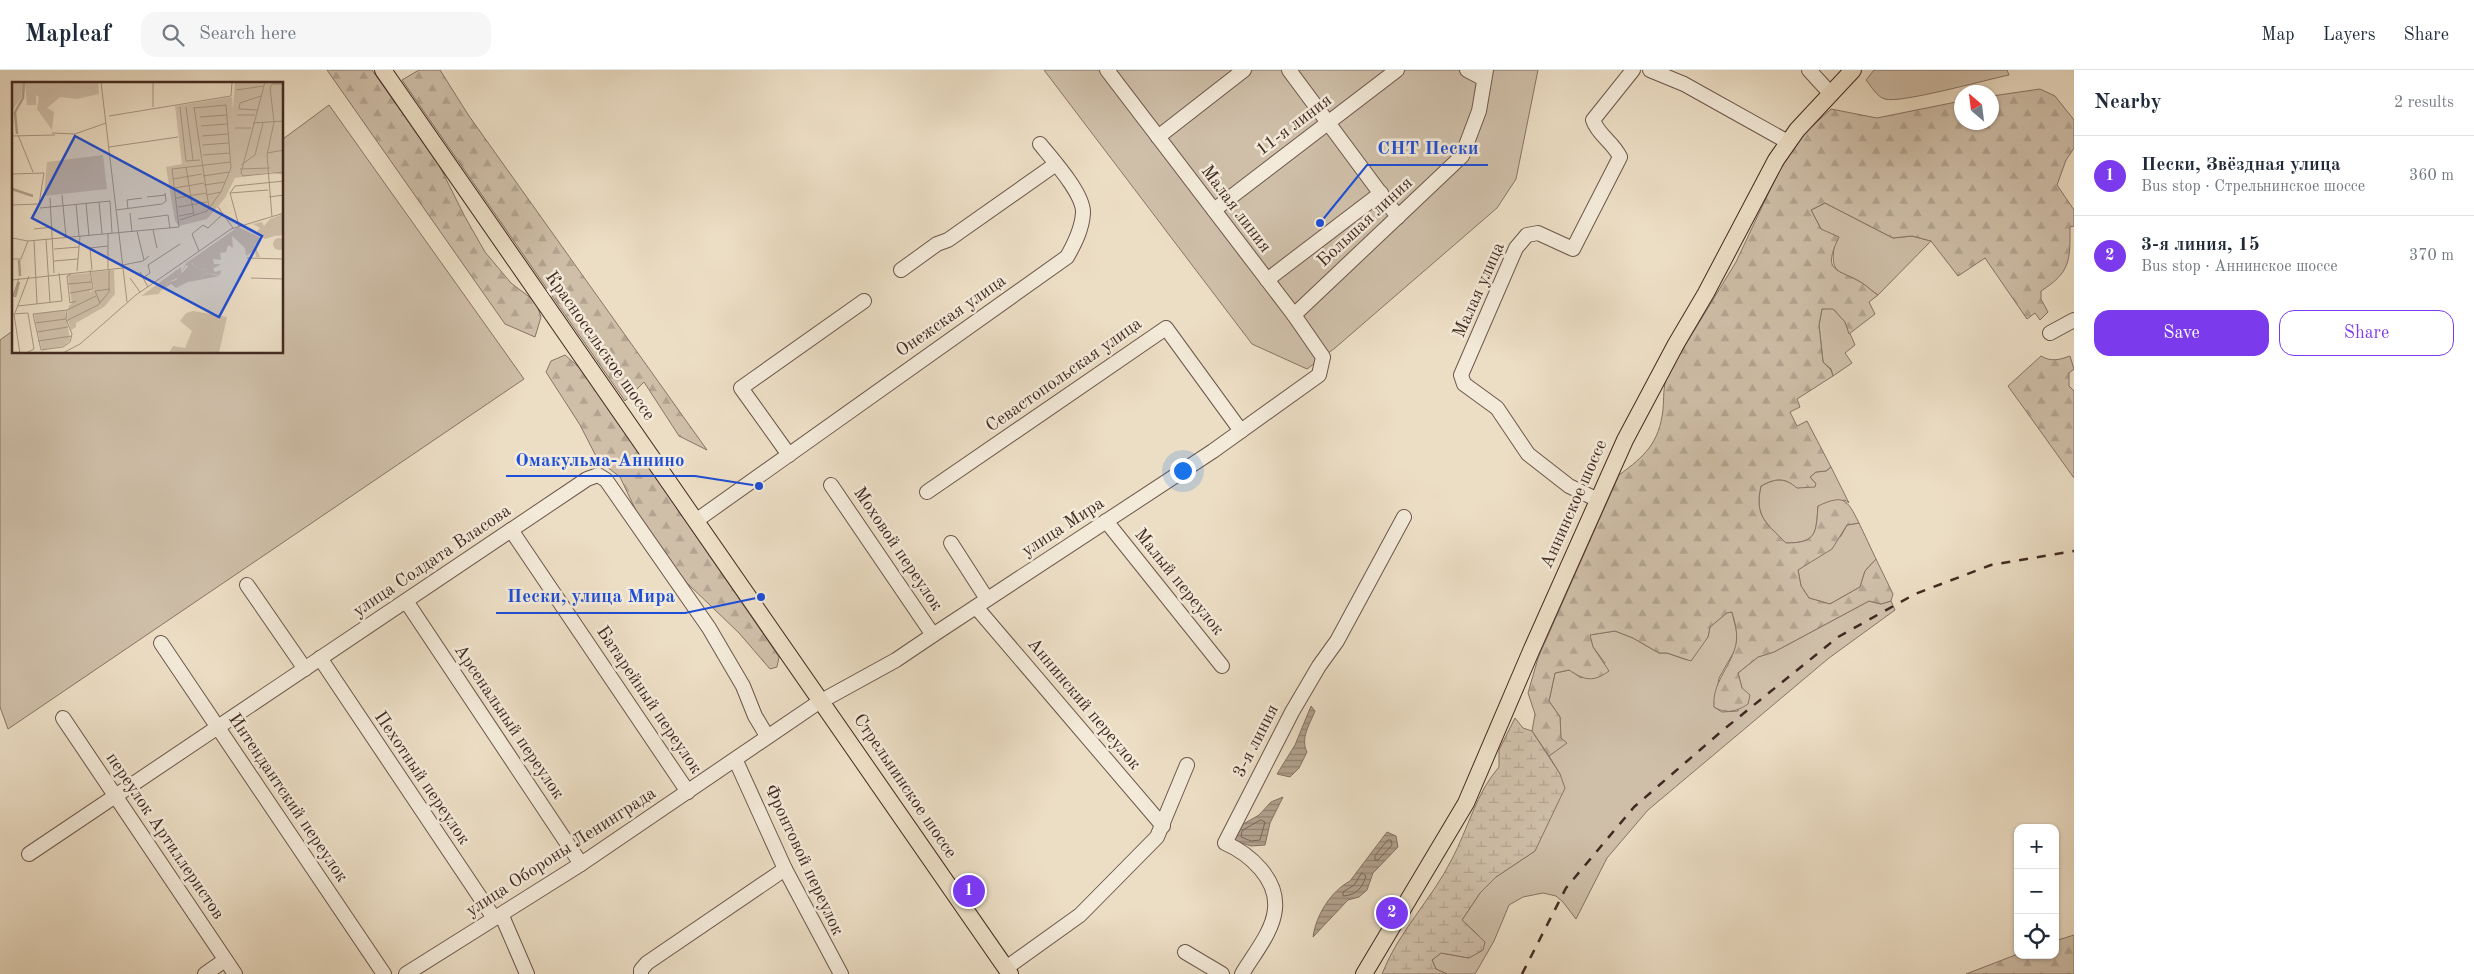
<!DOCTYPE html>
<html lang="en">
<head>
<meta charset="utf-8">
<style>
  :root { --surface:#fff; --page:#f6f6f7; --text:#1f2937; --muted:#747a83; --line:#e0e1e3; --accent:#7c3aed }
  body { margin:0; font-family:"Old Standard TT",serif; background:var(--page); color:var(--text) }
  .controls { position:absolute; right:15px; bottom:15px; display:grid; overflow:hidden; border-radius:10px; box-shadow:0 1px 4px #0004 }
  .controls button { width:45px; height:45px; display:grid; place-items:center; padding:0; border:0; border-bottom:1px solid var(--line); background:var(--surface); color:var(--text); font:25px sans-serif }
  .compass { position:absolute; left:1954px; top:15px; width:45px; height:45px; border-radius:50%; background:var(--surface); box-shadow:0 1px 4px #0004; rotate:332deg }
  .you { position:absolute; left:1182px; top:400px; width:18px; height:18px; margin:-12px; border:4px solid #fff; border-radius:50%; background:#1a73e8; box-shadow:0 0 0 8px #1a73e833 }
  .badge { display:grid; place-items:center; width:32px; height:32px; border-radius:50%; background:var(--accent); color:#fff; font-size:16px; font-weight:700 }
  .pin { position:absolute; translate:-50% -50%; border:2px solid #fff; box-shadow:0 1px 5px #0006 }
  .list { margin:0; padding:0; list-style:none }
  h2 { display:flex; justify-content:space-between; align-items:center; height:65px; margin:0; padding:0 20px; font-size:21px }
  h2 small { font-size:16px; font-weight:400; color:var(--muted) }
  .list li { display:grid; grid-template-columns:32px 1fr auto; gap:15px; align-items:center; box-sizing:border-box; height:80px; padding:0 20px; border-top:1px solid var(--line) }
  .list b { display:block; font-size:19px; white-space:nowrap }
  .list p { margin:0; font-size:16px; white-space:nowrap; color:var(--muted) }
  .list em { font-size:16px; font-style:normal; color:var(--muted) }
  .actions { display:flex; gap:10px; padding:15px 20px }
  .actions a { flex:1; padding:11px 0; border:1px solid var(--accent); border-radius:15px; text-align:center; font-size:18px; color:var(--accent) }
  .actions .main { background:var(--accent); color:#fff }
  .icon { flex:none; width:28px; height:28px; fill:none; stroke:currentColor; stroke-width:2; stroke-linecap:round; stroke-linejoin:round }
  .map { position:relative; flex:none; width:2074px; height:904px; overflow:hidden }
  header { display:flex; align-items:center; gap:30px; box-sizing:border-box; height:70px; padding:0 25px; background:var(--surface); border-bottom:1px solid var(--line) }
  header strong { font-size:24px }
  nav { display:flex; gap:28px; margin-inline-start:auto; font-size:18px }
  .search { width:350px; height:45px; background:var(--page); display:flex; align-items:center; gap:12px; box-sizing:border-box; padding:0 18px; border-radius:15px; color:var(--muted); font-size:19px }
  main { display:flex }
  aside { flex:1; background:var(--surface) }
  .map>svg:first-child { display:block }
</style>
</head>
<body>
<header>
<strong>Mapleaf</strong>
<div class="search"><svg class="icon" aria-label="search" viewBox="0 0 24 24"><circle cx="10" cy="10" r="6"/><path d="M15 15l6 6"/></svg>Search here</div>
<nav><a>Map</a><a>Layers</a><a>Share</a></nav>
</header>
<main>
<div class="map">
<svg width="2074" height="904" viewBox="0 0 2074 904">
  <defs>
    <pattern id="forest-firs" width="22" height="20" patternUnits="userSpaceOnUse" patternTransform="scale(1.25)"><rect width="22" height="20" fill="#cfbfa9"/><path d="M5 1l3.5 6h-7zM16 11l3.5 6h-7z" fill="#b3a491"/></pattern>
    <pattern id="wetland-marsh" width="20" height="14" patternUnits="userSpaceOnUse" patternTransform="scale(1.25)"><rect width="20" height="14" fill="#cfbfa9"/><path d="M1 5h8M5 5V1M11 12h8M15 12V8" fill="none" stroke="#b3a491"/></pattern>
    <pattern id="water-rules" width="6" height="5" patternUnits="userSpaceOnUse" patternTransform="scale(1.25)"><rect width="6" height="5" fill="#b2a18e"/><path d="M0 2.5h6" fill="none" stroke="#928374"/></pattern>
  </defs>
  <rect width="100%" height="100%" fill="#ecdec5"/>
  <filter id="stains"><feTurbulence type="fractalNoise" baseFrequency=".004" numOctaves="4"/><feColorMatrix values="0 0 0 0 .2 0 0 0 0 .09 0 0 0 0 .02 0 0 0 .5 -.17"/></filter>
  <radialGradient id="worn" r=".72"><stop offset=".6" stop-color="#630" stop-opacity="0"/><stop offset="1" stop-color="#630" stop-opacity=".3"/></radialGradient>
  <g fill="#cfbfa9" stroke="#887466">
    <path d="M1044 0H1538L1516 109 1497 138 1335 278 1307 299 1252 274Z"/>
    <path d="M1874 0H2007L2009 5C1989 9 1899 34 1885 29 1877 27 1871 16 1866 10Z"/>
    <path d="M329 35 524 309 8 659 0 637V270L14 260V282H282L283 69Z"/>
    <path d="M1825 133 1893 168 1912 166 1931 171 1878 225C1873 222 1868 217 1862 213 1842 200 1830 207 1834 177L1821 159 1811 140Z"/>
    <path d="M1833 238 1845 252 1855 275 1845 283 1852 293 1833 306 1831 299 1823 292 1819 255 1822 239Z"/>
    <path d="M1831 397 1849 433 1845 430 1818 436C1816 463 1817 473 1786 473 1766 453 1754 446 1761 416 1776 408 1784 407 1798 418L1816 414 1810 407 1816 402 1826 401Z"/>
    <path d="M1859 453 1876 489 1865 501 1860 517 1830 534 1809 528 1801 516 1798 500 1841 466 1847 455Z"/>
    <path d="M1869 531 1881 534 1891 531 1895 540 1829 588 1648 740 1607 788 1576 849 1563 832 1556 826 1543 823 1523 827 1509 835 1494 871 1475 904H1447L1436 899 1432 890 1441 883 1469 888 1479 866 1462 850 1480 823 1496 807 1535 781 1560 704 1549 686 1561 676 1560 647 1549 631 1555 603 1570 600 1581 608 1605 593 1593 577 1589 565 1615 561 1633 568 1659 583H1667L1687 590 1708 567 1710 557 1727 542H1732L1737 563 1736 578 1719 608 1714 637 1722 642 1738 641 1742 618 1738 603 1758 587 1774 582Z"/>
  </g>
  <g fill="url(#forest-firs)" stroke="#887466">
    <path d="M327 0H372L439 95 465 147 485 182 511 213 536 232 541 247 535 267 505 254Z"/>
    <path d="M419 0H440L469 46 707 380 679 366 644 312 625 331 402 10Z"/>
    <path d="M2040 19 2055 26 2074 50V78L2066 90 2057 115 2074 140V156L2070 157C2070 190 2071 202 2041 221V229L2048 242 2040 250 2035 243 2027 249 1985 188 1958 206 1931 171 1912 166 1893 168 1825 133 1811 140 1821 159 1839 167C1821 204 1838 198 1862 213 1868 217 1873 222 1878 225L1869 232 1875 244 1849 264 1845 252 1833 239H1822L1819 255 1823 292 1831 300 1833 306 1797 329 1800 337 1790 342 1797 356 1807 351 1831 397 1826 401 1816 402 1810 407 1816 414 1815 417 1797 418C1784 407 1776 408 1761 416 1754 446 1766 453 1786 473 1817 473 1816 463 1818 436 1844 424 1847 429 1859 453L1847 455 1832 479 1798 500 1801 516 1809 528 1830 534 1860 517 1865 501 1876 489 1893 524 1891 531 1881 534 1869 531 1774 582 1758 587 1738 603 1742 618 1750 625 1748 634C1736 642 1726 644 1714 637 1712 613 1729 599 1735 578 1739 566 1735 553 1732 542L1727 543 1710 557 1708 567 1691 591 1667 583H1659L1633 568 1615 561 1590 565 1593 577 1609 601C1594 612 1585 611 1569 600L1555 603 1549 631 1560 647 1561 668 1567 673 1549 686 1532 661 1535 644 1528 623 1538 588 1619 405C1645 386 1659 373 1663 340 1664 327 1663 318 1667 305L1736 192 1784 90 1797 70 1831 39 1877 48 1961 31 1962 52H1992V26Z"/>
    <path d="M565 285 582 300 779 587 777 597 770 599 739 563 686 512 641 451 620 407 598 390 580 355 546 302 551 291Z"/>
    <path d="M2041 286C2051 292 2059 290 2070 286L2074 299 2069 303V316L2074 321V408L2008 316Z"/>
    <path d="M2074 865V904H1966L2018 884 2055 885V871Z"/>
  </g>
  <path fill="url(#wetland-marsh)" stroke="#887466" d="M1515 648 1523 658 1532 661 1560 704 1565 718 1535 781 1496 807 1480 823 1462 850 1485 872 1483 880 1469 888 1441 883 1432 890 1436 899 1447 904H1382C1398 862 1432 829 1452 789 1468 759 1476 723 1499 697V680Z"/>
  <g fill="url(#water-rules)" stroke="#857163">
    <path d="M1311 636 1315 641C1310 654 1300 668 1307 682L1299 698 1290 707 1277 704 1295 675Z"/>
    <path d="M1283 727 1270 753 1265 775 1251 776 1232 770 1238 757 1259 745 1271 732Z"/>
    <path d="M1387 762 1396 766 1398 777 1373 803 1367 820 1359 827 1348 830 1313 867C1316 845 1331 821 1350 811Z"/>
  </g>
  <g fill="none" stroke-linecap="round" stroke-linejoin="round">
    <g stroke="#7a6658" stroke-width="1">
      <path d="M1261 750 1265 752 1260 770 1251 771 1241 767 1242 761Z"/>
      <path d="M1388 770H1391L1392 775 1378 790H1375V786Z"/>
      <path d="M1362 803 1366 806C1362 818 1357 825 1343 826V822L1354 815Z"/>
    </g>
    <g stroke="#6c574b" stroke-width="16">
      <g id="minor">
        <path d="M1289 0 1398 147"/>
        <path d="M1467 0 1484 9"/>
        <path d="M1650 0 1684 14 1788 72"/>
        <path d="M1809 0 1830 23"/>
        <path d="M1158 67 1244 0"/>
        <path d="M1214 140 1397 0"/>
        <path d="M901 200 937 174 948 170 1056 94"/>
        <path d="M1267 210 1381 123"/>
        <path d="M1294 245 1462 86 1479 41 1486 0"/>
        <path d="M2050 263 2074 250"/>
        <path d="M789 385 741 318 864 231"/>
        <path d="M831 415 933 565"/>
        <path d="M927 422 1166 258 1241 361"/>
        <path d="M1598 430 1569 416 1528 384 1497 338 1464 314 1461 305 1516 178 1527 165 1538 163 1573 179 1620 87C1613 72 1598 65 1593 50L1633 0"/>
        <path d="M697 450 1067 187C1075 173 1082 159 1083 143 1084 124 1052 89 1040 74"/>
        <path d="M1106 451 1222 596"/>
        <path d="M511 460 688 722"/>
        <path d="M951 473 987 529"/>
        <path d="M247 515 305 599"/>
        <path d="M406 531 581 794"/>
        <path d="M976 537 1163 756"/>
        <path d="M161 573 384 904"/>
        <path d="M320 588 494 848"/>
        <path d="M63 648 235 904"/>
        <path d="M736 691 785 799 841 904"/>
        <path d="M29 784 587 409 598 405 606 410 709 558 743 616 755 646 767 666"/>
        <path d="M502 846 527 904"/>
        <path d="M1185 882 1222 904"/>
        <path d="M1006 898 1080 845 1157 767 1187 695"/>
        <path d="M205 904 225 890"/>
        <path d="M406 904 581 794 816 634 896 590 933 565 1213 381 1319 305 1323 287 1294 245 1107 0"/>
        <path d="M641 904V900L647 893 785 799"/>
        <path d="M1242 904C1253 885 1273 862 1275 839 1278 809 1250 784 1225 773L1292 642 1319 596 1337 571 1404 447"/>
      </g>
    </g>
    <g stroke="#422a22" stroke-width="18">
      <g id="major">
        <path d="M383 0 1010 904"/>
        <path d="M1364 904 1466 733 1531 581 1625 370 1676 274 1706 223 1776 90 1797 60 1853 0"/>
      </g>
    </g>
    <use href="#minor" stroke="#f3ead9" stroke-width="14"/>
    <use href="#major" stroke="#ecdec5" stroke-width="16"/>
    <path stroke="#422a22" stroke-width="2.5" stroke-dasharray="9 9" stroke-linecap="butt" d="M1522 904 1566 818 1634 737 1723 660 1838 567 1915 524 1991 495 2074 481"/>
  </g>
  <g text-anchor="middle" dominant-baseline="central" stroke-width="5" stroke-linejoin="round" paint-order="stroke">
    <g font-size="18" fill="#422a22" stroke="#f3ead9">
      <text transform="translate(1294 55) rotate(-37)">11-я линия</text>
      <text transform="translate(1236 139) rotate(53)">Малая линия</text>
      <text transform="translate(1365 152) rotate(-43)">Большая линия</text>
      <text transform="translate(1479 220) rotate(-66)">Малая улица</text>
      <text transform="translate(951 246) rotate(-35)">Онежская улица</text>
      <text transform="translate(600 276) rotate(55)">Красносельское шоссе</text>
      <text transform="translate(1064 305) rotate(-35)">Севастопольская улица</text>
      <text transform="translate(1574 434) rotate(-66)">Аннинское шоссе</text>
      <text transform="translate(1063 457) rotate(-33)">улица Мира</text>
      <text transform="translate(898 479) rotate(56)">Моховой переулок</text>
      <text transform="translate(432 491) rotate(-34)">улица Солдата Власова</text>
      <text transform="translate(1179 512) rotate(51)">Малый переулок</text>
      <text transform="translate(649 630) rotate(56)">Батарейный переулок</text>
      <text transform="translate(1084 634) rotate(50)">Аннинский переулок</text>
      <text transform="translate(509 652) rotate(56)">Арсенальный переулок</text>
      <text transform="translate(1256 671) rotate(-63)">3-я линия</text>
      <text transform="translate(422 708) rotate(56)">Пехотный переулок</text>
      <text transform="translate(905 716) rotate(56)">Стрельнинское шоссе</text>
      <text transform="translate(288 728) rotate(56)">Интендантский переулок</text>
      <text transform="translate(165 766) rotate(56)">переулок Артиллеристов</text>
      <text transform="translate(561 782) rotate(-33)">улица Обороны Ленинграда</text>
      <text transform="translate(804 790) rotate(65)">Фронтовой переулок</text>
    </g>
  </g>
  <g transform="translate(12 12)">
    <rect width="271" height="271" fill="#ecdec5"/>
    <path d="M223 0H271V93L259 90 223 96 213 116 195 137 167 144 163 139 154 85 170 82 163 24 220 15 221 28ZM91 73 95 107 32 114 35 80ZM259 147a7 7 0 1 1 14 0a7 7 0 1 1-14 0ZM179 181 187 188 193 186 189 195 193 191 208 194 176 200 164 206 159 202 147 210 150 203 155 204 154 201 164 198ZM102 188 103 212 92 225 64 241V245L59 248 55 236 57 223 60 222 56 193 78 191 80 206 77 211 82 207 79 190ZM53 228 58 258 52 264 30 268 22 232Z" fill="#cfbfa9"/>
    <path d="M0 0H11L9 16 0 29ZM13 0H86L87 12 65 17 48 15 35 26 42 30 40 48 25 27 27 15 24 13V23H15ZM271 132V145L267 140 260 145 263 154 253 157 244 151 248 146 241 142 250 140 252 144 258 137ZM226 145 247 155 248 160 243 163 248 175H244L243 168 234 174 233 166 220 154 221 166 216 163 214 170 208 171 209 178 201 177 202 182H209L201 187 203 190 209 188 208 193 193 191 189 195 193 186 187 188 180 181 179 185 174 183 170 190 174 181ZM181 229 215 235 207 271H157L161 264 173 266 180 249 168 239 174 231Z" fill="#cfbfa9"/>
    <path d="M169 185 170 194 154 201 155 205 150 203 147 212 129 214Z" fill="#cfbfa9"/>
    <path d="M261 162a6 6 0 1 1 12 0a6 6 0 1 1-12 0Z" fill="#cfbfa9"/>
    <path fill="none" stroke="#b2a18e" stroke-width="2.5" d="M3 30 5 52M3 30 11 16 12 0M0 107 21 114M7 178 8 194M3 215 7 200"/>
    <path fill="none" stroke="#a89684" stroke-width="1" d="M89 0 115 220M253 0 229 91 231 94 272 90M224 8 252 4M141 25V0M168 25 174 79 188 78M174 25 181 78M182 25 197 126M245 28 227 27 228 21 249 14M225 33H243M97 34 219 14 220 0M188 35 215 33M241 41 272 39M189 44 215 42M223 46H239M40 51 63 52 94 41M6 53 21 90M0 54 43 53M190 54 216 52M190 63 217 61M97 65 166 55M255 71 272 68M191 73 218 71M229 83 243 73 251 41M174 85 182 134M228 87 258 86M0 92 32 91 27 122 0 123M191 94 217 90M161 97 190 92M192 103 213 100M163 106 192 101M218 111 223 104 272 99M218 111 256 108M218 111 227 144M50 113 54 155M194 113 209 110M135 115 154 113M257 115 272 113M38 116 42 191M164 116 194 111M87 120 90 152M74 121 77 154M64 122 67 154M166 125 195 120M206 125 221 146M28 126 98 119 100 151M116 127 115 118 130 116M104 128 150 122 154 119 153 111M118 131 120 150M167 134 182 131M260 135 255 73 262 40 258 6 260 2H272M126 137 156 133 158 146M168 138 195 129 209 110 219 86 214 23 182 26M22 147 41 145M141 148 145 166M125 149 132 178M96 152V187M0 156 16 159 167 145 160 87 219 80M34 157 38 221M22 158 25 222M42 167 67 165M187 169 180 152 191 143 196 146 211 132M235 176 272 177M0 177H9L16 159M42 179 66 177M111 183 131 179 137 174M80 188 78 166 96 164M65 189 68 154M128 190 136 205M59 192 55 194 58 221 64 219M118 196 128 210M131 196 138 191 136 183 168 162M239 196 272 197M0 198 111 186M56 202 80 200M58 211 81 207 78 188M0 217 7 196M88 221 83 209 98 207M6 224 50 219 47 191M55 228 54 237 60 252 58 260 51 265 29 268 21 232 55 228 84 214M3 231 17 194M0 232 16 231 22 267 12 272M2 232 8 272M54 239 86 223 97 210V187M23 241 54 237M25 250 56 245M26 259 60 254M49 272 68 262 124 213 219 147 272 131"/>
    <path fill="#1d4ed8" fill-opacity="0.15" stroke="#1d4ed8" stroke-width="2.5" d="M63 54 250 154 207 235 20 136Z"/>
    <rect width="271" height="271" fill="none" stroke="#422a22" stroke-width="2.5"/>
  </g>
  <path fill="none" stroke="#1d4ed8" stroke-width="2" d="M1320 153L1367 95H1488M759 416L695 406H506M761 527L685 543H496"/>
  <g fill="#1d4ed8" stroke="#f3ead9" stroke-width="2">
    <circle cx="1320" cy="153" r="5"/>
    <circle cx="759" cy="416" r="5"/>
    <circle cx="761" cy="527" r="5"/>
  </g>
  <g font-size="19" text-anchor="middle" font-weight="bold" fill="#1d4ed8" stroke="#f3ead9" stroke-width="5" stroke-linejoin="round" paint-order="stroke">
    <text x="1428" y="84">СНТ Пески</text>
    <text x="600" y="396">Омакульма-Аннино</text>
    <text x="591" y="532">Пески, улица Мира</text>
  </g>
  <rect width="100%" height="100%" filter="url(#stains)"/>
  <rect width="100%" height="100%" fill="url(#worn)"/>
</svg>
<div class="controls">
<button>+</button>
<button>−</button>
<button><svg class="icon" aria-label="locate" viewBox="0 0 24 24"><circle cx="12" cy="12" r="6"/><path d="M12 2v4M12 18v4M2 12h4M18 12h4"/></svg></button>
</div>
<svg class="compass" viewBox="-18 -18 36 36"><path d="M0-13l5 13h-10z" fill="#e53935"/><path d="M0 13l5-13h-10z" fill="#747a83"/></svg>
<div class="you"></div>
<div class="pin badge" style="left:969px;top:821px">1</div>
<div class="pin badge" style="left:1392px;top:843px">2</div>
</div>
<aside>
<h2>Nearby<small>2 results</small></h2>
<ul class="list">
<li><span class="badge">1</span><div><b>Пески, Звёздная улица</b><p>Bus stop · Стрельнинское шоссе</p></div><em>360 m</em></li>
<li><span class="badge">2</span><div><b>3-я линия, 15</b><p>Bus stop · Аннинское шоссе</p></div><em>370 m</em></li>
</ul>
<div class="actions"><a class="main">Save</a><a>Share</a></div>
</aside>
</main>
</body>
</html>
